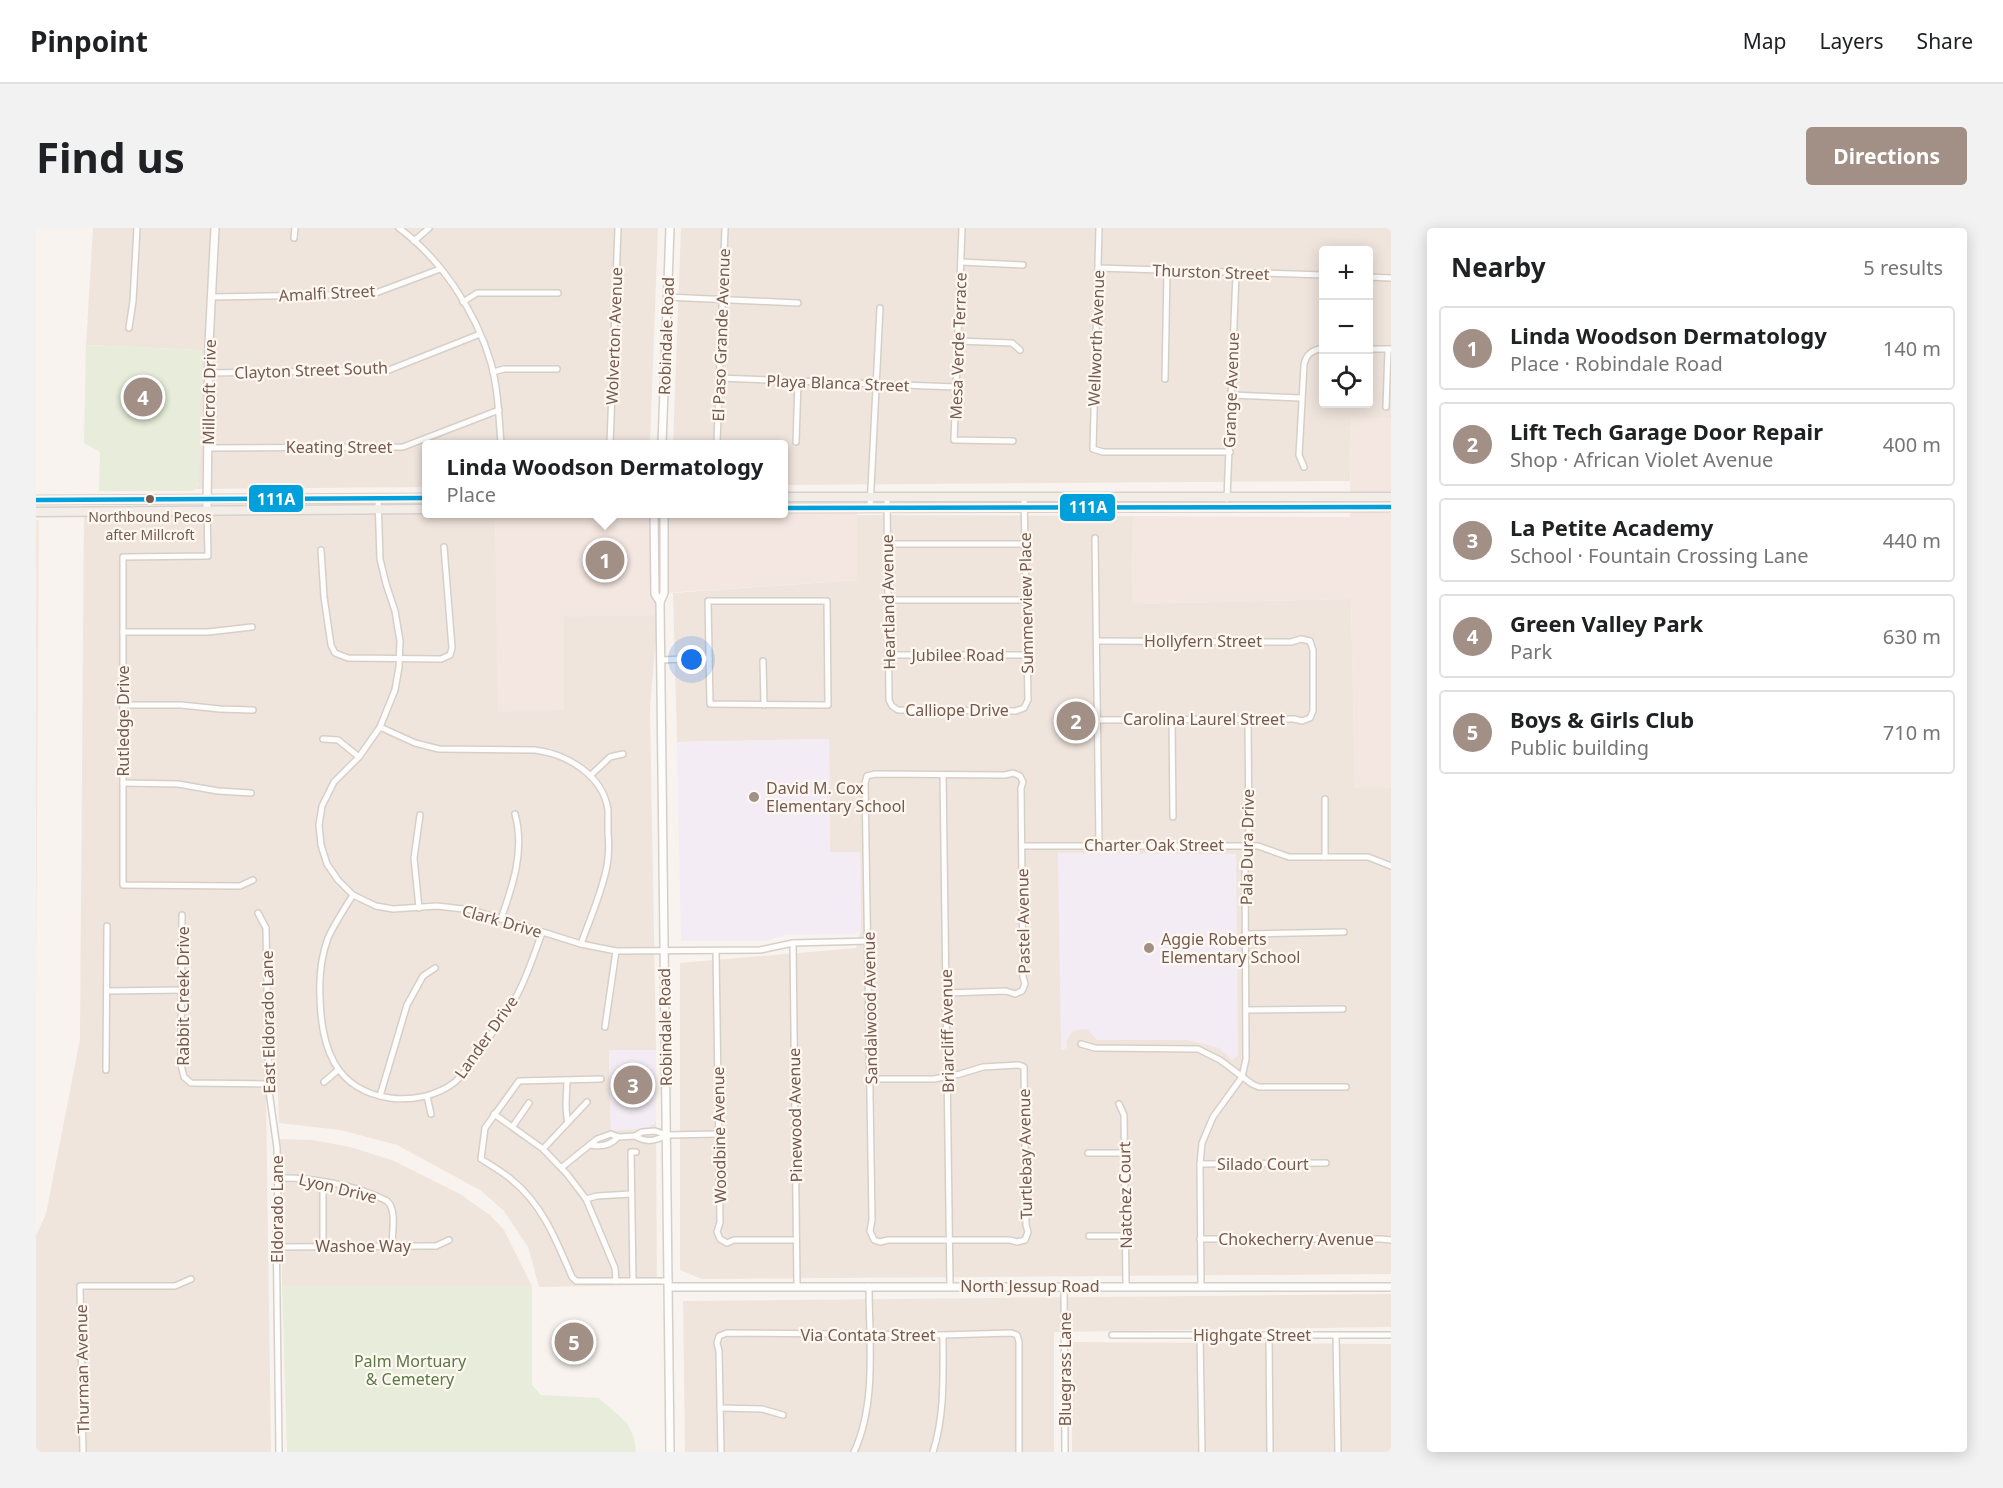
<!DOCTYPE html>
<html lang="en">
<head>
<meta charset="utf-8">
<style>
  :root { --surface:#fff; --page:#f2f2f2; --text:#202124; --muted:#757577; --line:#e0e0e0; --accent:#a29087 }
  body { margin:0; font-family:"Noto Sans",sans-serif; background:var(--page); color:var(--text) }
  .controls { position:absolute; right:18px; top:18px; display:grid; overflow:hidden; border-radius:6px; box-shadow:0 3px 15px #0003 }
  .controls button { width:54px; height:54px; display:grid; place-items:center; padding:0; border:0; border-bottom:2px solid var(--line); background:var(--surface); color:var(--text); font:30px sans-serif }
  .you { position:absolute; left:656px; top:432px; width:21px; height:21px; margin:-15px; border:4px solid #fff; border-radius:50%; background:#1a73e8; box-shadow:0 0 0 9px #1a73e833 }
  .badge { display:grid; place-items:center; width:39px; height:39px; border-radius:50%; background:var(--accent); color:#fff; font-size:20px; font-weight:700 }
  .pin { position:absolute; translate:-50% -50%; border:3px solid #fff; box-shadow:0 2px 6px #0006 }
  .popup { position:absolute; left:386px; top:212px; width:366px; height:78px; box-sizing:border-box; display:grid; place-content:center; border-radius:6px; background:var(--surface); filter:drop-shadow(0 2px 4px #0005); font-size:20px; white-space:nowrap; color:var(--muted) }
  .popup b { font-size:22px; color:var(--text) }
  .popup::after { content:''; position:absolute; left:50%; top:100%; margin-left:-12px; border:12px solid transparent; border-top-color:var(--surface) }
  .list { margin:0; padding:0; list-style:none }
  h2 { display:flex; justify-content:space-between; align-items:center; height:78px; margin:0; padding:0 24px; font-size:26px }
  h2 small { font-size:20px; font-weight:400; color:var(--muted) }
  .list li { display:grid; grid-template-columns:39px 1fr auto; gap:18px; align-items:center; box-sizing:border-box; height:84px; margin:0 12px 12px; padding:0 12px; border:2px solid var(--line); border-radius:6px }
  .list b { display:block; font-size:22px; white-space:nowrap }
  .list p { margin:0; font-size:20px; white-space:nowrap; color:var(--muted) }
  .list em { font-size:20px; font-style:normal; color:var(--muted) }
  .icon { flex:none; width:33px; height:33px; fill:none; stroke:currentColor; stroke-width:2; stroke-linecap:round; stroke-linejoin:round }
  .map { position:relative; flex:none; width:1355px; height:1224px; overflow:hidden; border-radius:6px }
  header { display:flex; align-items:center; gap:36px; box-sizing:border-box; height:84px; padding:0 30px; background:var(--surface); border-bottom:2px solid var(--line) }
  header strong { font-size:28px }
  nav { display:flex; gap:33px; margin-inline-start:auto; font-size:21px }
  .intro { display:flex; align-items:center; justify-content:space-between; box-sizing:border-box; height:144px; padding:0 36px }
  h1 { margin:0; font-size:42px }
  .button { padding:15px 27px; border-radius:6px; background:var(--accent); color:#fff; font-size:21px; font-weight:700 }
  main { display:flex; gap:36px; padding:0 36px }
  aside { flex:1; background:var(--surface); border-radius:6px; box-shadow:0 3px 15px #0003 }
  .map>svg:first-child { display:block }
</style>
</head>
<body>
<header>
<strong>Pinpoint</strong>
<nav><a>Map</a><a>Layers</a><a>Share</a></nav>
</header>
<div class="intro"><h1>Find us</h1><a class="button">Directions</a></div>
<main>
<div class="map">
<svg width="1355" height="1224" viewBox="0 0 1355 1224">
  <rect width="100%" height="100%" fill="#f8f3ee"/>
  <g fill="#f0e5dd" fill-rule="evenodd">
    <path d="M57 0H622L614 216H390V259L160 261 162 256 165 122 50 117Z"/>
    <path d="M645 0H1355V190H1315L1314 253 748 257V216H637ZM1288 22H1332V176H1288Z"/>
    <path d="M390 274V286H460L459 316 528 482 527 388 622 387 614 479 620 822 573 823 575 903 618 896 620 892 621 1057 503 1059 492 1019 468 983 444 962 361 917 304 902 243 895 242 864H230L235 1224H0V1007L10 986 44 811 48 278H231Z"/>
    <path d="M821 287 1097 288 1096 376 1315 371 1319 560H1355V1046L666 1051 644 1042V735L820 720 825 701 824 624H794L793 511 641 514 637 365 821 352Z"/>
    <path d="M244 911 276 912 314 919 356 932 424 966 454 987 468 1002 496 1058H246Z"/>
    <path d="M1355 1066V1099L1018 1104V1224H649L647 1073Z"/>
    <path d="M1037 1114 1355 1116V1224H1036Z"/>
  </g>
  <g fill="#f4e6e0">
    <path d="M1315 190H1355V560H1319L1315 371 1096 376 1097 288 1314 289Z"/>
    <path d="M748 272H818L821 287V352L628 365V286H748Z"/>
    <path d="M460 286H624L622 387 528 389V482L462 484 459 316Z"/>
    <path d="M0 292H3L0 770Z"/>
  </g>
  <g fill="#f4ecf4">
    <path d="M793 511 794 624H824L825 701 819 706 748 707 730 713H645L641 514Z"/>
    <path d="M1022 625 1200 626 1202 828 1196 832 1183 820 1152 812H1061L1051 801H1046L1037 803 1030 813 1031 820 1025 822Z"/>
    <path d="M573 822H620V892L613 900 575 903Z"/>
  </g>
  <g fill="#e7edda">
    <path d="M50 117 165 122 163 248 160 261 155 263H63L64 224 48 215Z"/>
    <path d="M246 1058H496V1157L505 1167 563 1170 591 1195 598 1210 600 1224H251Z"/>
  </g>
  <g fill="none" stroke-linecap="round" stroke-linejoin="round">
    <g stroke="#d5cfc9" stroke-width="8">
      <g id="minor">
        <path d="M363 0C406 32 440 84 455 135 462 161 463 189 465 216H574L582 0"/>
        <path d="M926 0 918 212 977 213"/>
        <path d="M1063 0 1057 221 1067 224H1194"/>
        <path d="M258 10 259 0"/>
        <path d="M378 13 393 0"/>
        <path d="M925 34 987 37"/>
        <path d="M1062 40 1288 47"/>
        <path d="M1332 49 1355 50"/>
        <path d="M175 69 337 66 404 41"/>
        <path d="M631 69 762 75"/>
        <path d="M427 74 441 65H522"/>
        <path d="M93 100 97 73 101 0"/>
        <path d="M922 113 976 115 984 122"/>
        <path d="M1332 121H1355"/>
        <path d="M457 144 468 141H521"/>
        <path d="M172 145 353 142 444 106"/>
        <path d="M683 150 920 159"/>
        <path d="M1129 151 1131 43"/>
        <path d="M1196 167 1265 170"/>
        <path d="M1350 179 1352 121"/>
        <path d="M681 214 689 0"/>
        <path d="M760 214 762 153"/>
        <path d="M172 220 367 219 463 182"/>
        <path d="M1268 239 1263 227 1268 137C1270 126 1276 122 1288 120"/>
        <path d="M851 269 853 472 856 478 862 482 980 483 988 480 992 472 988 269"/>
        <path d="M342 270 344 331 350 356 359 383 364 413 363 439 359 462 344 499 323 529 298 554 286 578 283 597 285 617 291 636 302 652 317 667 340 678 357 681 401 678 436 682 545 716 580 723 724 722 757 715 833 713"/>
        <path d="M1191 271 1200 45"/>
        <path d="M834 280 844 80"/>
        <path d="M171 282 172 328 87 329V657L204 658 217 652"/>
        <path d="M1059 310 1063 617"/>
        <path d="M851 316H990"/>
        <path d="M285 322 288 369 295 417 299 425 312 430 405 431 414 427 416 420 408 319"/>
        <path d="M852 372H991"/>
        <path d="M672 373H791L792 477 674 476Z"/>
        <path d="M87 404H172L216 399"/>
        <path d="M1061 413 1255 414 1265 411 1274 413 1277 422V483L1274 490 1266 493 1258 491 1062 492"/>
        <path d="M853 427H991"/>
        <path d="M624 432 673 430"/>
        <path d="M727 433 728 477"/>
        <path d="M87 477H145L184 481 217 482"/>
        <path d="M1136 491 1137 589"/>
        <path d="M344 499 379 515 403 521 499 522C531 526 567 547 572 582 572 590 572 598 572 605 573 616 573 627 571 638 566 664 554 691 545 716"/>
        <path d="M287 511 302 512 323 529"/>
        <path d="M907 547 914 1058"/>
        <path d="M554 548 574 529 587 526"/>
        <path d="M87 555 142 556 182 563 215 565"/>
        <path d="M1289 571V629"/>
        <path d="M986 618H1222L1253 629H1332L1355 638"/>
        <path d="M317 667C308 681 299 695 292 710 285 729 283 749 284 769 285 818 298 862 354 870 376 873 401 868 419 854 430 844 439 830 447 818 458 802 470 786 480 769 491 749 498 726 506 705"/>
        <path d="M383 680 378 630 384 587"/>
        <path d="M222 685 230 700 233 863 241 920 242 988 240 995 243 1224"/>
        <path d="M146 687 145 837 148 849 155 855 233 856"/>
        <path d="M465 691C477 657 489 622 479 586"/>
        <path d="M1209 706 1308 704"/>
        <path d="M757 715 761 1058"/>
        <path d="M680 723 684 994 681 1004 684 1011 691 1015 698 1012H760"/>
        <path d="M71 763 146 762"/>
        <path d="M1210 782 1307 781"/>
        <path d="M569 799 580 723"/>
        <path d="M1045 816 1059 820 1162 821 1184 832 1216 856 1223 859H1310"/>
        <path d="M70 842 71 698"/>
        <path d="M565 851 483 853 449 900 445 931C456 938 467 944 476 952 507 977 521 1014 536 1049L540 1053H633"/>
        <path d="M835 851H898L924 846 947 839 983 837 988 839 990 997 992 1004 989 1012 981 1014 974 1012H852L844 1014 838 1012 834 1003 836 992 829 555 831 548 839 546 969 547 977 545 984 548 987 554 985 560 987 749 989 756 986 763 979 766 970 763 911 765"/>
        <path d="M531 852C531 866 528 881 532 894"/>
        <path d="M288 854 302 842"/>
        <path d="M344 868 371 777 387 748 399 740"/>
        <path d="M391 868 395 886"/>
        <path d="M1083 876 1088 887 1090 1058"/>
        <path d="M458 886 507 921 531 946 550 971 579 1040 580 1053"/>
        <path d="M477 898 493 875"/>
        <path d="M599 908C610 915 619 913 631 907"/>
        <path d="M555 917C565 919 575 917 582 909"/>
        <path d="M507 921 551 874"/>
        <path d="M1052 925H1088"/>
        <path d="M1164 936 1290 935"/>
        <path d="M525 940 561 911 575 906 582 909 599 908 606 904 619 903 631 907 683 906"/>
        <path d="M241 950C274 949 321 957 351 973 361 981 356 1005 356 1018"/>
        <path d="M287 954V1018"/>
        <path d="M550 971 561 968 595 966"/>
        <path d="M1053 1008H1089"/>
        <path d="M1164 1011H1345L1355 1012"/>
        <path d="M240 1019 390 1018H400L413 1012"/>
        <path d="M597 1052 595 924H600"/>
        <path d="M1028 1058 1029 1224"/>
        <path d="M1165 1058 1164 936 1166 915 1177 889 1206 849 1210 831 1209 640 1213 617 1212 491"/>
        <path d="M1076 1107H1355"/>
        <path d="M1164 1107 1166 1224"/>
        <path d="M1233 1107 1234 1224"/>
        <path d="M1300 1107 1302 1224"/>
        <path d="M684 1180 726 1181 747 1187"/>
        <path d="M47 1224 44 1058H139L155 1051"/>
        <path d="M685 1224 683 1123 681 1115 683 1108 691 1105 907 1107 975 1105 981 1107 983 1114V1224"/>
        <path d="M818 1224C841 1175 833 1111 833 1058"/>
        <path d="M897 1224C909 1186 907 1147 907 1107"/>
      </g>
    </g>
    <g stroke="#d5cfc9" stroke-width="10">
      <g id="tertiary">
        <path d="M626 216 634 0"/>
        <path d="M171 282 173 116 179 0"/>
        <path d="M618 286 619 366 624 374"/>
        <path d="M628 286V365L624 374 634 1224"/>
        <path d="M633 1059H1355"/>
      </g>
    </g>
    <g stroke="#d9d0cc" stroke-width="11">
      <g id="primary">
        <path d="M748 269H1355"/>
        <path d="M0 272 390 270"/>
        <path d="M748 280 1355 279"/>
        <path d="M0 284 390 281"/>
      </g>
    </g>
    <use href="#minor" stroke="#fefdfc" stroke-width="5"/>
    <use href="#tertiary" stroke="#fefdfc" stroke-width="7"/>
    <use href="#primary" stroke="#f2ede7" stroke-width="8"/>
    <g stroke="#fef8f1" stroke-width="9">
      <g id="bus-1">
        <path d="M0 272 390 270"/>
        <path d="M748 280 1355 279"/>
      </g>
    </g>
    <use href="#bus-1" stroke="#00a0dc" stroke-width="4.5"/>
  </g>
  <circle fill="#745a50" stroke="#fef8f1" stroke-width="2" cx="114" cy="271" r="5"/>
  <g fill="#a29087" stroke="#fef8f1" stroke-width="2">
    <circle cx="718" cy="569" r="6"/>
    <circle cx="1113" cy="720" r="6"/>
  </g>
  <g text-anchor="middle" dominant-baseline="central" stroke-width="4.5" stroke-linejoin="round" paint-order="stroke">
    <g font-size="14" fill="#745a50" stroke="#fef8f1">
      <text x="114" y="288">Northbound Pecos<tspan x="114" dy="18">after Millcroft</tspan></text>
    </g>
    <g font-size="16" fill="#745a50" stroke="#fef8f1">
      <text transform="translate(1175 44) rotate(2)">Thurston Street</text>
      <text transform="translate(291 65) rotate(-3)">Amalfi Street</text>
      <text transform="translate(685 107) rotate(-88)">El Paso Grande Avenue</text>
      <text transform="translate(578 108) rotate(-88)">Wolverton Avenue</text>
      <text transform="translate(630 108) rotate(-88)">Robindale Road</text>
      <text transform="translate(1060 110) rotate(-88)">Wellworth Avenue</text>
      <text transform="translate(922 118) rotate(-88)">Mesa Verde Terrace</text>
      <text transform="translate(275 142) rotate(-2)">Clayton Street South</text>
      <text transform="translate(802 155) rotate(2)">Playa Blanca Street</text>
      <text transform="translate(1195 162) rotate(-88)">Grange Avenue</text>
      <text transform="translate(173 164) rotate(-89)">Millcroft Drive</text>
      <text x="303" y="219">Keating Street</text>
      <text transform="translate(852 374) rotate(-91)">Heartland Avenue</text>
      <text transform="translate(990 375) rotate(-91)">Summerview Place</text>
      <text x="1167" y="413">Hollyfern Street</text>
      <text x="922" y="427">Jubilee Road</text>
      <text x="921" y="482">Calliope Drive</text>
      <text x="1168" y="491">Carolina Laurel Street</text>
      <text transform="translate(87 493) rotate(-90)">Rutledge Drive</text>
      <text x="1118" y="617">Charter Oak Street</text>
      <text transform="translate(1211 619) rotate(-89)">Pala Dura Drive</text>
      <text transform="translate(466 693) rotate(16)">Clark Drive</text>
      <text transform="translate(987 693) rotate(-91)">Pastel Avenue</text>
      <text transform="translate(147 768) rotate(-90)">Rabbit Creek Drive</text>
      <text transform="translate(834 780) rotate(-91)">Sandalwood Avenue</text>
      <text transform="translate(232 794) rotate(-91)">East Eldorado Lane</text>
      <text transform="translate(629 799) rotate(-91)">Robindale Road</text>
      <text transform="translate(911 803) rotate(-91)">Briarcliff Avenue</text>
      <text transform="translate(450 809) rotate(-55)">Lander Drive</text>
      <text transform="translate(759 887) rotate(-91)">Pinewood Avenue</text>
      <text transform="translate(683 907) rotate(-91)">Woodbine Avenue</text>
      <text transform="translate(989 926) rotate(-91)">Turtlebay Avenue</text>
      <text x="1227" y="936">Silado Court</text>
      <text transform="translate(302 960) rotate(14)">Lyon Drive</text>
      <text transform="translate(1089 967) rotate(-91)">Natchez Court</text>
      <text transform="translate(241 981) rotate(-90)">Eldorado Lane</text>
      <text x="1260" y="1011">Chokecherry Avenue</text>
      <text x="327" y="1018">Washoe Way</text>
      <text x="994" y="1058">North Jessup Road</text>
      <text x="832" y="1107">Via Contata Street</text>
      <text x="1216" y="1107">Highgate Street</text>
      <text transform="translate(46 1141) rotate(-91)">Thurman Avenue</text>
      <text transform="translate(1029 1141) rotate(-90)">Bluegrass Lane</text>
    </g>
    <g font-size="16" fill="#745a50" stroke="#fef8f1" text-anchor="start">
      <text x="730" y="560">David M. Cox<tspan x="730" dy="18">Elementary School</tspan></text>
      <text x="1125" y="711">Aggie Roberts<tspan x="1125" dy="18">Elementary School</tspan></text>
    </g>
    <g font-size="16" fill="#5b7849" stroke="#fef8f1">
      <text x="374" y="1133">Palm Mortuary<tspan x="374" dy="18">&amp; Cemetery</tspan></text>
    </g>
  </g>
  <g stroke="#fef8f1" stroke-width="2">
    <rect x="212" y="256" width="56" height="29" rx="6" fill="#00a0dc"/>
    <rect x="1023" y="265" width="57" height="29" rx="6" fill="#00a0dc"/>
  </g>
  <g font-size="16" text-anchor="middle" font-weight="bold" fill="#fff">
    <text x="240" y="277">111A</text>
    <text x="1052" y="285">111A</text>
  </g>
</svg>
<div class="controls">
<button>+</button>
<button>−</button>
<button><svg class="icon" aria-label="locate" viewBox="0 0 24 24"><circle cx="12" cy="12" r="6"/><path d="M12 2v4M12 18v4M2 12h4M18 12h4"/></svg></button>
</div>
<div class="you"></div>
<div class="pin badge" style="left:569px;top:332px">1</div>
<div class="popup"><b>Linda Woodson Dermatology</b>Place</div>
<div class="pin badge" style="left:1040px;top:493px">2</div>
<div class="pin badge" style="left:597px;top:857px">3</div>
<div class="pin badge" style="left:107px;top:169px">4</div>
<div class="pin badge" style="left:538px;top:1114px">5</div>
</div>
<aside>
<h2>Nearby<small>5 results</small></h2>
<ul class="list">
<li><span class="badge">1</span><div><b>Linda Woodson Dermatology</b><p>Place · Robindale Road</p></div><em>140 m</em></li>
<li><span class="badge">2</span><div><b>Lift Tech Garage Door Repair</b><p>Shop · African Violet Avenue</p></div><em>400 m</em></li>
<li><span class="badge">3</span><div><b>La Petite Academy</b><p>School · Fountain Crossing Lane</p></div><em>440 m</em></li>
<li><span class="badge">4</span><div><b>Green Valley Park</b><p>Park</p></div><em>630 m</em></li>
<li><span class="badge">5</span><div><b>Boys &amp; Girls Club</b><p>Public building</p></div><em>710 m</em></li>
</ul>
</aside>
</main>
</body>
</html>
